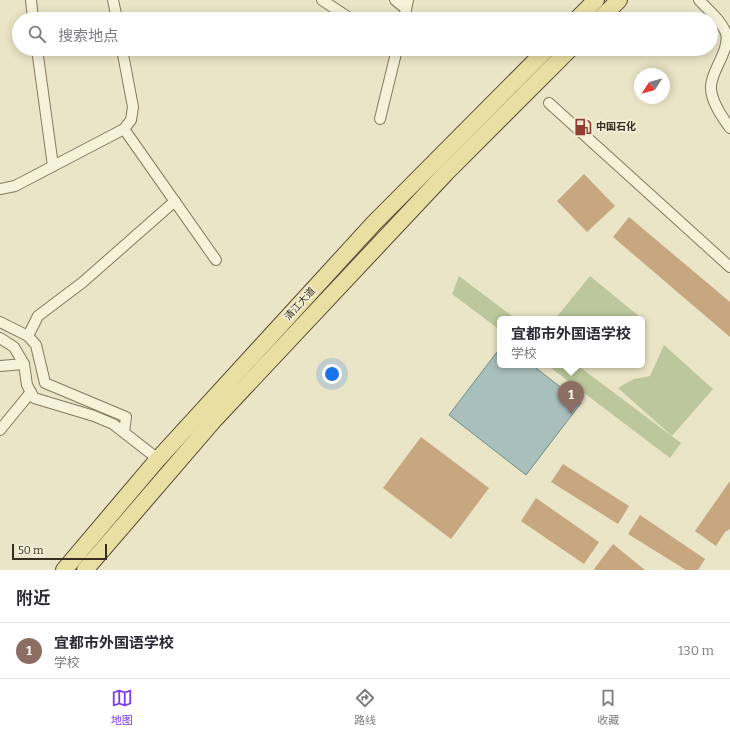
<!DOCTYPE html>
<html lang="zh">
<head>
<meta charset="utf-8">
<style>
  :root { --surface:#fff; --page:#f7f7f7; --text:#2b2b33; --muted:#7c7c81; --line:#e1e1e2; --accent:#7c3aed }
  body { margin:0; font-family:Bitter,"Noto Sans SC",serif; background:var(--page); color:var(--text) }
  .compass { position:absolute; left:634px; top:68px; width:36px; height:36px; border-radius:50%; background:var(--surface); box-shadow:0 2px 10px #0003; rotate:234deg }
  .scale { position:absolute; left:12px; bottom:10px; width:95px; box-sizing:border-box; padding-left:4px; border:2px solid #362e20; border-top:0; font-size:11px; line-height:14px; white-space:nowrap; color:#362e20; -webkit-text-stroke:3px #f3efd6; paint-order:stroke }
  .you { position:absolute; left:332px; top:374px; width:14px; height:14px; margin:-10px; border:3px solid #fff; border-radius:50%; background:#1a73e8; box-shadow:0 0 0 6px #1a73e833 }
  .badge { display:grid; place-items:center; width:26px; height:26px; border-radius:50%; background:var(--accent); color:#fff; font-size:13px; font-weight:700 }
  .pin { position:absolute; translate:-50% -33px; filter:drop-shadow(0 1px 2px #0008) }
  .pin::after { content:''; position:absolute; top:21px; width:14px; height:12px; background:inherit; clip-path:polygon(0 0,100% 0,50% 100%) }
  .popup { position:absolute; left:497px; top:316px; width:148px; height:52px; box-sizing:border-box; display:grid; place-content:center; border-radius:6px; background:var(--surface); filter:drop-shadow(0 1px 3px #0005); font-size:13px; white-space:nowrap; color:var(--muted) }
  .popup b { font-size:15px; color:var(--text) }
  .popup::after { content:''; position:absolute; left:50%; top:100%; margin-left:-8px; border:8px solid transparent; border-top-color:var(--surface) }
  .list { margin:0; padding:0; list-style:none }
  h2 { display:flex; justify-content:space-between; align-items:center; height:52px; margin:0; padding:0 16px; font-size:17px }
  h2 small { font-size:13px; font-weight:400; color:var(--muted) }
  .list li { display:grid; grid-template-columns:26px 1fr auto; gap:12px; align-items:center; box-sizing:border-box; height:56px; padding:0 16px; border-top:1px solid var(--line) }
  .list b { display:block; font-size:15px; white-space:nowrap }
  .list p { margin:0; font-size:13px; white-space:nowrap; color:var(--muted) }
  .list em { font-size:13px; font-style:normal; color:var(--muted) }
  .icon { flex:none; width:22px; height:22px; fill:none; stroke:currentColor; stroke-width:2; stroke-linecap:round; stroke-linejoin:round }
  .map { position:relative; flex:none; width:730px; height:570px; overflow:hidden }
  .search { position:absolute; background:var(--surface); box-shadow:0 2px 10px #0003; left:12px; right:12px; top:12px; height:44px; display:flex; align-items:center; gap:10px; box-sizing:border-box; padding:0 14px; border-radius:22px; color:var(--muted); font-size:15px }
  .sheet { height:108px; background:var(--surface) }
  nav { display:flex; justify-content:space-around; align-items:center; box-sizing:border-box; height:56px; border-top:1px solid var(--line); background:var(--surface); font-size:11px; color:var(--muted) }
  nav a { display:grid; justify-items:center; gap:2px }
  nav .on { color:var(--accent) }
  .map>svg:first-child { display:block }
</style>
</head>
<body>
<div class="map">
<svg width="730" height="570" viewBox="0 0 730 570">
  <rect width="100%" height="100%" fill="#ebe5c7"/>
  <g fill="#bcc89c">
    <path d="M459 276 516 319H500V330L452 294Z"/>
    <path d="M590 276 646 322 642 327V319H555Z"/>
    <path d="M664 345 713 389 672 436 618 388 634 379 650 376Z"/>
    <path d="M547 365H577L681 443 670 458Z"/>
  </g>
  <path fill="#a8bfbc" stroke="#6f8d8a" d="M500 348V365H532L581 403 526 475 449 415Z"/>
  <g fill="#c6a780">
    <path d="M584 174 615 206 587 232 557 201Z"/>
    <path d="M629 217 730 302V337L613 237Z"/>
    <path d="M421 437 489 488 451 539 383 488Z"/>
    <path d="M563 464 629 506 618 524 551 482Z"/>
    <path d="M730 481V529L725 532 716 546 695 531Z"/>
    <path d="M536 498 599 542 584 564 521 521Z"/>
    <path d="M640 515 705 559 698 570H686L628 534Z"/>
    <path d="M613 544 645 570H595L594 569Z"/>
  </g>
  <g fill="none" stroke-linecap="round" stroke-linejoin="round">
    <g stroke="#85785e" stroke-width="12">
      <g id="street">
        <path d="M31 0 33 19"/>
        <path d="M113 0 117 19"/>
        <path d="M322 0 351 19"/>
        <path d="M395 0 406 9"/>
        <path d="M699 0C708 10 721 20 726 33 730 51 712 69 711 86 710 100 722 117 730 128"/>
        <path d="M404 19 408 0"/>
        <path d="M37 49 53 166"/>
        <path d="M549 103 730 267"/>
        <path d="M380 119 397 49"/>
        <path d="M124 129 216 260"/>
        <path d="M0 189 15 186 124 129 131 120 133 107 122 49"/>
        <path d="M0 322 28 336 36 345 45 383 126 417 124 432"/>
        <path d="M28 336 38 316 83 282 175 201"/>
        <path d="M0 338 14 347 24 364 27 385 34 398 94 416 113 424 158 459"/>
        <path d="M0 366 24 364"/>
        <path d="M0 430 31 392"/>
      </g>
    </g>
    <g stroke="#534632" stroke-width="18">
      <g id="primary">
        <path d="M577 19 596 0"/>
        <path d="M600 19 619 0"/>
        <path d="M64 570 158 459 374 223 547 49"/>
        <path d="M85 570 215 419 446 173 570 49"/>
      </g>
    </g>
    <use href="#street" stroke="#f6f2da" stroke-width="10"/>
    <use href="#primary" stroke="#eadfa3" stroke-width="16"/>
  </g>
  <defs>
    <g id="fuel-bare" transform="scale(1.38)"><path d="M-5.5-6h7V0h2V4h1.3V-2.5L3-4.5l.8-.8L6-3V5H2.5V1h-1V6h-7ZM-4.2-4.7v3.2H.2V-4.7Z" fill="#8f4033" stroke="#f3efd6" stroke-width="2.5" paint-order="stroke"/></g>
  </defs>
  <g fill-rule="evenodd">
    <use href="#fuel-bare" x="583" y="127"/>
  </g>
  <g text-anchor="middle" dominant-baseline="central" stroke-width="3.5" stroke-linejoin="round" paint-order="stroke">
    <g font-size="10" font-weight="bold" fill="#362e20" stroke="#f3efd6" text-anchor="start">
      <text x="596" y="127">中国石化</text>
    </g>
    <g font-size="10" fill="#362e20" stroke="#f3efd6">
      <text transform="translate(300 304) rotate(-48)">清江大道</text>
    </g>
  </g>
</svg>
<svg class="compass" viewBox="-18 -18 36 36"><path d="M0-13l5 13h-10z" fill="#e53935"/><path d="M0 13l5-13h-10z" fill="#7c7c81"/></svg>
<div class="scale">50 m</div>
<div class="you"></div>
<div class="pin badge" style="left:571px;top:414px;background:#8d6e63">1</div>
<div class="popup"><b>宜都市外国语学校</b>学校</div>
<div class="search"><svg class="icon" aria-label="search" viewBox="0 0 24 24"><circle cx="10" cy="10" r="6"/><path d="M15 15l6 6"/></svg>搜索地点</div>
</div>
<section class="sheet">
<h2>附近<small></small></h2>
<ul class="list">
<li><span class="badge" style="background:#8d6e63">1</span><div><b>宜都市外国语学校</b><p>学校</p></div><em>130 m</em></li>
</ul>
</section>
<nav>
<a class="on"><svg class="icon" aria-label="map" viewBox="0 0 24 24"><path d="M3 6l6-2 6 2 6-2v14l-6 2-6-2-6 2zM9 4v14M15 6v14"/></svg>地图</a>
<a><svg class="icon" aria-label="directions" viewBox="0 0 24 24"><path d="M12 3l9 9-9 9-9-9zM9 14v-3h6M13 9l2 2-2 2"/></svg>路线</a>
<a><svg class="icon" aria-label="saved" viewBox="0 0 24 24"><path d="M7 4h10v16l-5-4-5 4z"/></svg>收藏</a>
</nav>
</body>
</html>
